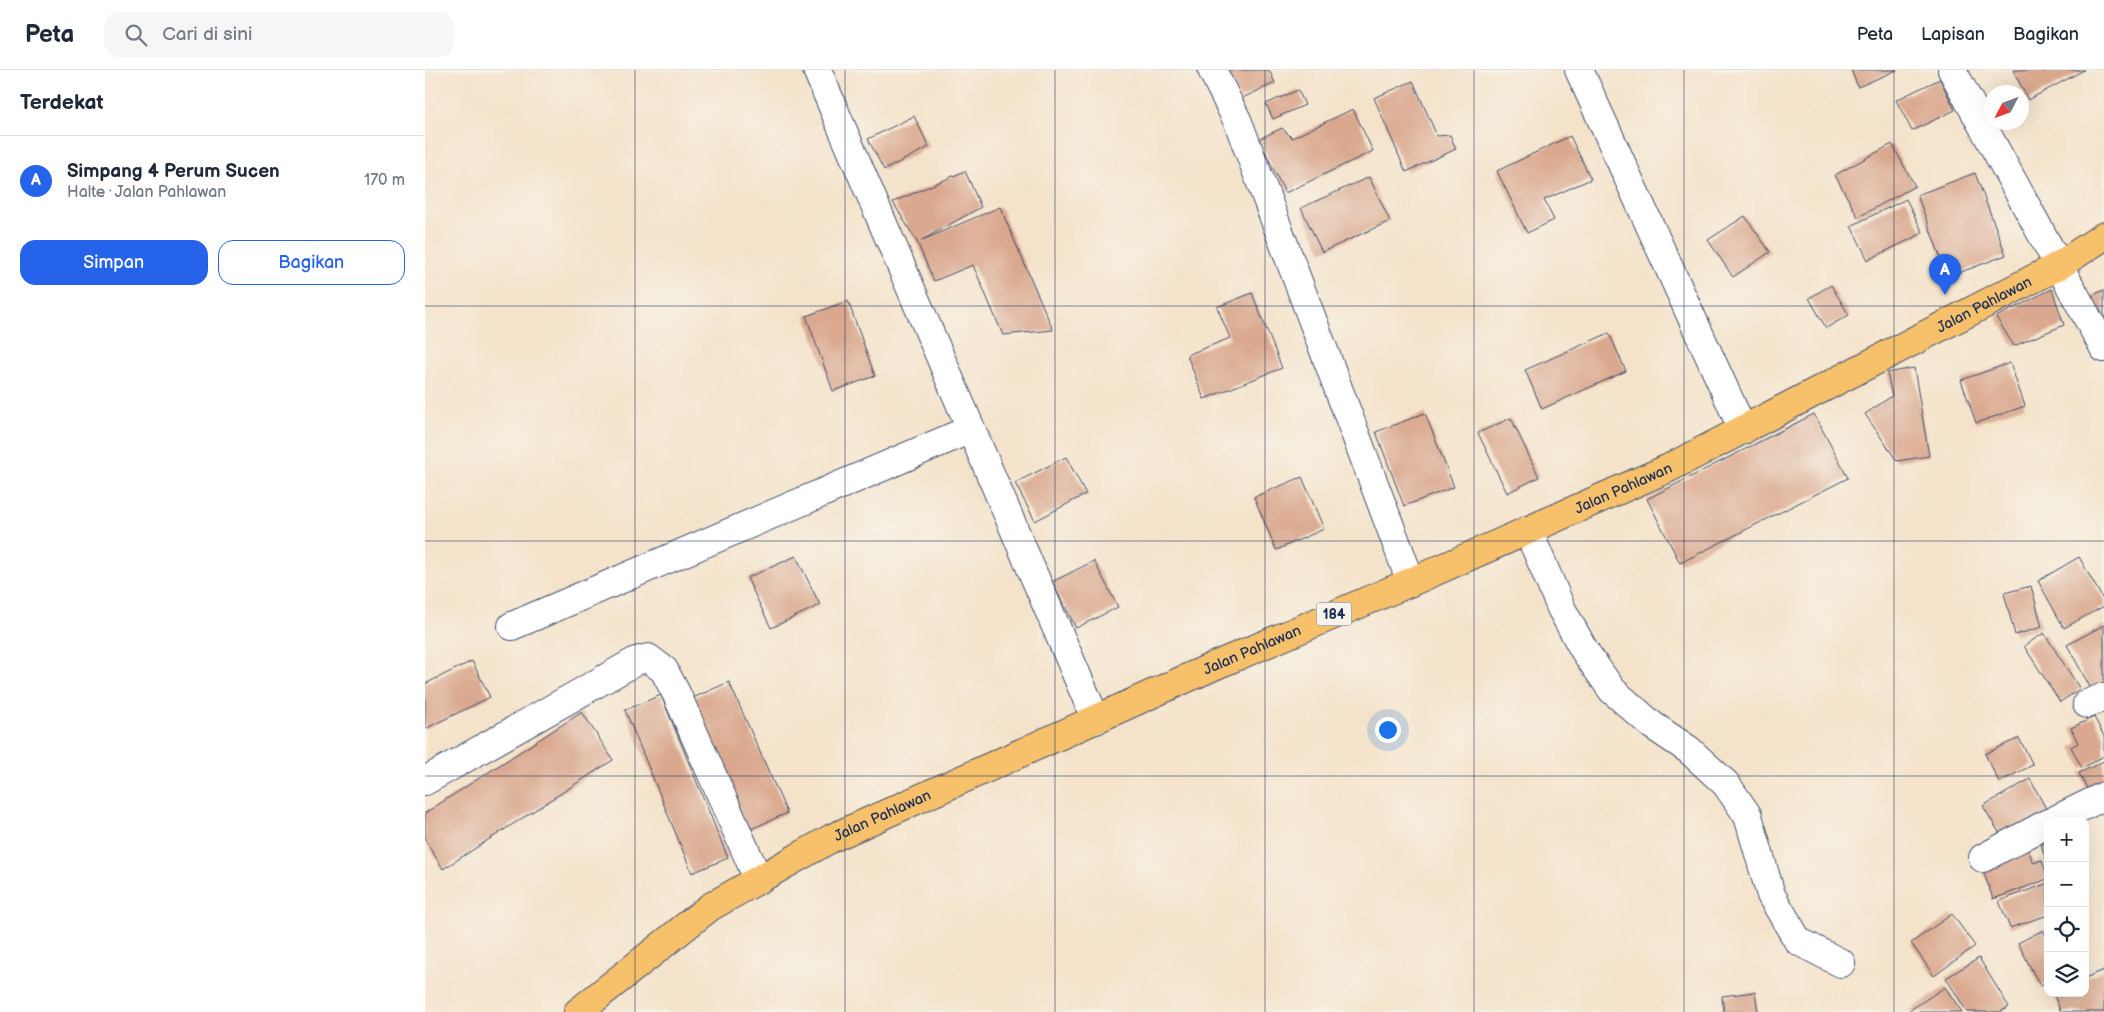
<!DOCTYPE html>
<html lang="id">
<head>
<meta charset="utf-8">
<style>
  :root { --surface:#fff; --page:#f6f6f7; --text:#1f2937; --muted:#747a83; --line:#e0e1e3; --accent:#2563eb }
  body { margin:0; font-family:"Balsamiq Sans",sans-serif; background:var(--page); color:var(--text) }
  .controls { position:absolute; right:15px; bottom:15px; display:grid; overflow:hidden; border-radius:10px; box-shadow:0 5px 20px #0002 }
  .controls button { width:45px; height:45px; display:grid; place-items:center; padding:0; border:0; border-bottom:1px solid var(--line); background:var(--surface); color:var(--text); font:25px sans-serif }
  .compass { position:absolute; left:1559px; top:15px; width:45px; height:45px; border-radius:50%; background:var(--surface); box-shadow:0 5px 20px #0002; rotate:229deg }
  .you { position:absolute; left:962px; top:659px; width:18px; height:18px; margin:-12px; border:4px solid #fff; border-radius:50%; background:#1a73e8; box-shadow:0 0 0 8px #1a73e833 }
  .badge { display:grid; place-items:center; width:32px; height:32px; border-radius:50%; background:var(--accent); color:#fff; font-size:16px; font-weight:700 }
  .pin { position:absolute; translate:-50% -41px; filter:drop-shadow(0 1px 2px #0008) }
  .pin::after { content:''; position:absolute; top:26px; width:18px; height:15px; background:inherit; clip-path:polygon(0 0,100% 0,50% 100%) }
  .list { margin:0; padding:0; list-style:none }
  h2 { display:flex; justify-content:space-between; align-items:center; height:65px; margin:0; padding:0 20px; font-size:21px }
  h2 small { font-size:16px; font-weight:400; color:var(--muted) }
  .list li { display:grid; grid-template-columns:32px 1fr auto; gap:15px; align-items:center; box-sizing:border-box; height:90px; padding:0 20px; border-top:1px solid var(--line) }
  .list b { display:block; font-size:19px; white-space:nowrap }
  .list p { margin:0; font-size:16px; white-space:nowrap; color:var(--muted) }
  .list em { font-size:16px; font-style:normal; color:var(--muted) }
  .actions { display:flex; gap:10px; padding:15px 20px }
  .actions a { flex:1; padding:11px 0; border:1px solid var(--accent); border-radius:15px; text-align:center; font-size:18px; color:var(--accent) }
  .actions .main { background:var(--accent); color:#fff }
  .icon { flex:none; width:28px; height:28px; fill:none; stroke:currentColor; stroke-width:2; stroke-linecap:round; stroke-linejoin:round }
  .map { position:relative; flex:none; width:1679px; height:942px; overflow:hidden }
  header { display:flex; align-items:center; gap:30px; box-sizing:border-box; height:70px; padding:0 25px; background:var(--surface); border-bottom:1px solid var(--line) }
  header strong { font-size:24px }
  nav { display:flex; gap:28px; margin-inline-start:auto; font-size:18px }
  .search { width:350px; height:45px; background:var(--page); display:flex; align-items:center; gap:12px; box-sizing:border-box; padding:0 18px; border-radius:15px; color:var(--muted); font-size:19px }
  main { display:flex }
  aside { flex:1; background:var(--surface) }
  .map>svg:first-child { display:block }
</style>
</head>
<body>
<header>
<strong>Peta</strong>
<div class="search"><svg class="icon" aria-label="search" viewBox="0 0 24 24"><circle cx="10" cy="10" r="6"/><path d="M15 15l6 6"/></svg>Cari di sini</div>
<nav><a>Peta</a><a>Lapisan</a><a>Bagikan</a></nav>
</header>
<main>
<aside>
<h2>Terdekat<small></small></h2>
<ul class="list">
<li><span class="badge">A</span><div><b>Simpang 4 Perum Sucen</b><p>Halte · Jalan Pahlawan</p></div><em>170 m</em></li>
</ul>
<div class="actions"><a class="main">Simpan</a><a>Bagikan</a></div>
</aside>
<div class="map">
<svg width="1679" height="942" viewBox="0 0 1679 942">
  <rect width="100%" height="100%" fill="#f7f3e8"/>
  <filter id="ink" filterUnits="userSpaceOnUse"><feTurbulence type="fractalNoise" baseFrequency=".02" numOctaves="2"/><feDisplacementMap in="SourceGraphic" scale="10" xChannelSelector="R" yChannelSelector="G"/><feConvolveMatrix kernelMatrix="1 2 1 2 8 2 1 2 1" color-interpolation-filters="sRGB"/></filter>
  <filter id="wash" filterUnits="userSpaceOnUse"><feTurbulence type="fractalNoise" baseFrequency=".0096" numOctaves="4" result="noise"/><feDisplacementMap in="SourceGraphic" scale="20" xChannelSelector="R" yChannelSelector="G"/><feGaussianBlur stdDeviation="1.12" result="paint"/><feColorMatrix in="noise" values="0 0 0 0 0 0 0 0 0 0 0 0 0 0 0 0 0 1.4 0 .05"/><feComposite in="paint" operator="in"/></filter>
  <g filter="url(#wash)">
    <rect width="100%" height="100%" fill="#f4e3ca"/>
    <g id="blocks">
      <g fill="#daa88e">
        <path d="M802 0H844L850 13 815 29Z"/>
        <path d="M1426 0H1472L1433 17Z"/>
        <path d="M1588 0H1616L1618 2 1622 0H1659L1603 30Z"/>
        <path d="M1515 9 1530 40 1487 61 1471 30Z"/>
        <path d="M988 11 1012 66 1025 65 1031 79 981 102 949 28Z"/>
        <path d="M873 20 880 35 848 49 841 34Z"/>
        <path d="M928 39 948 81 860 123 834 69 857 58 867 68Z"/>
        <path d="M489 46 504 77 459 100 443 69Z"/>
        <path d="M1145 66 1166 109 1119 130 1129 150 1102 163 1072 101Z"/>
        <path d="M1467 74 1490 116 1433 147 1410 105Z"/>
        <path d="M540 101 556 137 495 171 575 137 628 260 578 265 548 195 509 211 492 172 468 132Z"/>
        <path d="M1550 103 1581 185 1523 207 1492 125Z"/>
        <path d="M944 107 965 151 897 182 876 138Z"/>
        <path d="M1481 129 1498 163 1443 190 1426 156Z"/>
        <path d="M1320 146 1345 182 1308 207 1283 170Z"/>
        <path d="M1406 215 1424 245 1401 258 1384 228Z"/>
        <path d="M1627 219 1639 255 1589 276 1571 247Z"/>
        <path d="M1679 220V261L1662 228Z"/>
        <path d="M827 223 857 298 779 329 762 285 805 268 792 237Z"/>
        <path d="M423 231 450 306 408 321 381 246Z"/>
        <path d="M1184 263 1201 301 1117 339 1100 300Z"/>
        <path d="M1585 293 1600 336 1551 353 1536 310Z"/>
        <path d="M1489 298 1504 386 1472 391 1440 344 1467 326 1462 303Z"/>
        <path d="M1000 343 1029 417 979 436 951 362Z"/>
        <path d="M1389 344 1423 408 1255 493 1222 429Z"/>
        <path d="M1086 348 1114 407 1082 423 1053 363Z"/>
        <path d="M641 387 661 424 610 451 590 413Z"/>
        <path d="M877 407 899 459 851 480 829 427Z"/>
        <path d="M371 486 395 535 346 558 322 508Z"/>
        <path d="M1654 487 1679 531V536L1639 558 1613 511Z"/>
        <path d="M669 491 693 537 651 558 627 512Z"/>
        <path d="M1606 516 1617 557 1590 565 1579 523Z"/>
        <path d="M1679 555V624L1671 628 1642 575Z"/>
        <path d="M1619 563 1655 619 1635 632 1599 576Z"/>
        <path d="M47 591 65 627 0 659V614Z"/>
        <path d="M304 612 362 743 322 761 263 630Z"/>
        <path d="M236 625 303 788 267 803 200 640Z"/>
        <path d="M157 642 188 690 18 799 0 770V743Z"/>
        <path d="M1669 647 1679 666V686L1657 698 1646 677 1653 673 1646 658Z"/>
        <path d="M1594 668 1608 695 1574 712 1560 684Z"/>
        <path d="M1679 691V720L1666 726 1654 703Z"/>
        <path d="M1605 709 1625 746 1579 771 1558 736Z"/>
        <path d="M1623 772V793H1622L1616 774Z"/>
        <path d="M1602 776 1608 793 1617 790 1623 809 1568 829 1555 792Z"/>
        <path d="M1623 813V845L1585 858 1574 831Z"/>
        <path d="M1527 844 1550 876 1509 906 1486 873Z"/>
        <path d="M1618 860 1623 870V912L1615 916 1593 873Z"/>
        <path d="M1554 888 1584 937 1575 942H1542L1521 908Z"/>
        <path d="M1679 900V942H1636L1628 923H1660V908Z"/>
        <path d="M1520 917 1537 942H1482Z"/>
        <path d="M1330 922 1333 942H1299L1297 926Z"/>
      </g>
    </g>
  </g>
  <g filter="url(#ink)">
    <use href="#blocks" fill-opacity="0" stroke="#3c4a6e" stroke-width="1"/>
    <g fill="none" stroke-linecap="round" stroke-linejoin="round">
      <g stroke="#3c4a6e" stroke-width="30">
        <g id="minor">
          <path d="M392 0 671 650"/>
          <path d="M787 0 813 52 986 512"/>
          <path d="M1154 0 1318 360"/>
          <path d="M1527 0 1679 278"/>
          <path d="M1103 460 1136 538 1159 580 1187 620 1227 655 1264 680 1301 714 1323 746 1346 825 1373 871 1416 893"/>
          <path d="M87 556 546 359"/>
          <path d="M1662 634 1679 627"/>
          <path d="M0 711 211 591 223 588 239 600 252 625 333 809"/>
          <path d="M1628 751 1679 726"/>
          <path d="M1558 788 1623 753"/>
        </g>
      </g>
      <g stroke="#3c4a6e" stroke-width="30">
        <g id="major">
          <path id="s1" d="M153 942 285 837 407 768 789 596 986 512 1244 398 1635 195 1679 166"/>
        </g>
      </g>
      <use href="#minor" stroke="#fff" stroke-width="28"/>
      <use href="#major" stroke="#f6c16b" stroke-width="28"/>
    </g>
  </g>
  <path fill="none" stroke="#1b2f5e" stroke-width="1" stroke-opacity="0.55" d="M210 0V942M420 0V942M630 0V942M840 0V942M1049 0V942M1259 0V942M1469 0V942M0 236H1679M0 471H1679M0 706H1679"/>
  <g text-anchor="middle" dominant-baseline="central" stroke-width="4" stroke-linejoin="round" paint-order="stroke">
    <rect fill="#f7f3e8" stroke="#5d6a87" stroke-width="1" x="891.5" y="532.5" width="35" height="23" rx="4"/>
    <g font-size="14" font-weight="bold" fill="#1b2f5e">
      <text x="909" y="544">184</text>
    </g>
    <g font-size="15" fill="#1b2f5e" stroke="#f7f3e8">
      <text stroke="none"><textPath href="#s1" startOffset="1579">Jalan Pahlawan</textPath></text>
      <text stroke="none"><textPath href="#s1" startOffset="1174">Jalan Pahlawan</textPath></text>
      <text stroke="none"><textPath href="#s1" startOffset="769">Jalan Pahlawan</textPath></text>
      <text stroke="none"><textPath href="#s1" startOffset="364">Jalan Pahlawan</textPath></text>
    </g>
  </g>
</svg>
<div class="controls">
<button>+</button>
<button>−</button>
<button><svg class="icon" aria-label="locate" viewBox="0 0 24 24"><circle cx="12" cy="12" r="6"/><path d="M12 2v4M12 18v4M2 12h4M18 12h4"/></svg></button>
<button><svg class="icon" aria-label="layers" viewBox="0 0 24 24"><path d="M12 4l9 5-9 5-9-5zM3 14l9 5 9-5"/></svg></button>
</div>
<svg class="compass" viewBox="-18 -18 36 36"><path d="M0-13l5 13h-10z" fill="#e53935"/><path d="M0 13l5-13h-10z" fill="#747a83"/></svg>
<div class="you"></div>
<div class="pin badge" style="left:1520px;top:225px">A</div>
</div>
</main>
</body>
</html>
